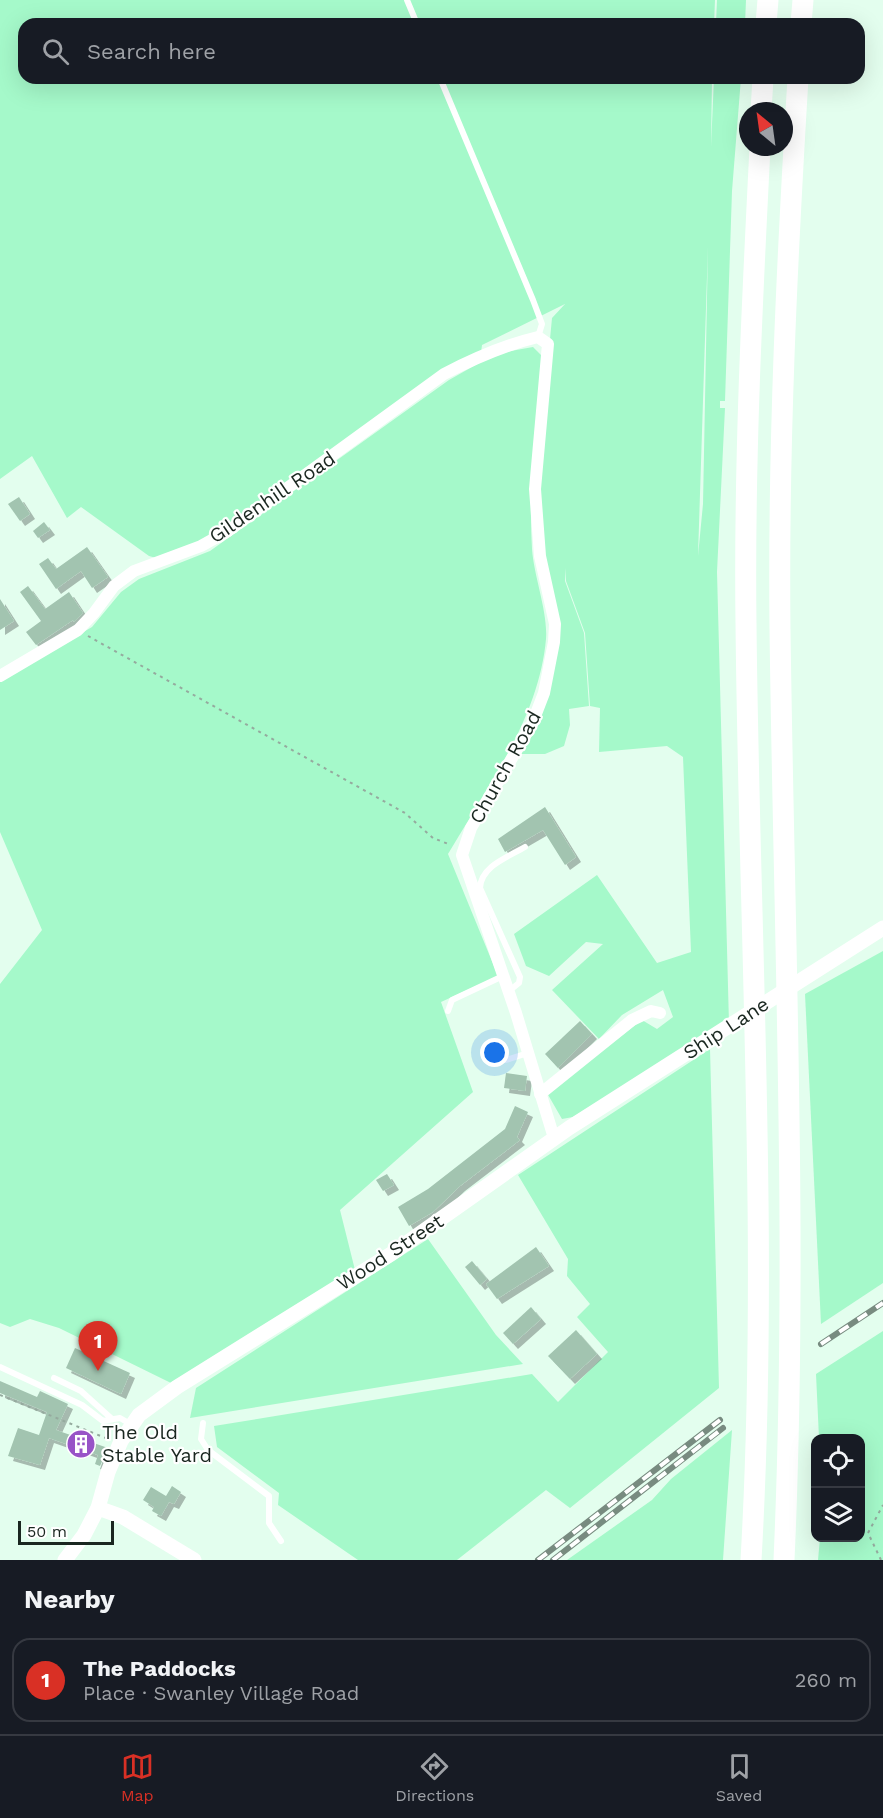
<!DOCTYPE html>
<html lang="en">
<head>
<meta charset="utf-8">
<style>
  :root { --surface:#171b24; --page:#20242c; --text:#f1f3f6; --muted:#9ea1a6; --line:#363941; --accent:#d93025 }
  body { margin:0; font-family:"Work Sans",sans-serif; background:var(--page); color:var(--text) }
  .controls { position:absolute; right:18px; bottom:18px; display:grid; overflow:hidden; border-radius:12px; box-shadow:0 6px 24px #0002 }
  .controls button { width:54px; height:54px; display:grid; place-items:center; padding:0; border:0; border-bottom:2px solid var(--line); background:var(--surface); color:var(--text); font:30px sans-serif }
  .compass { position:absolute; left:739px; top:102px; width:54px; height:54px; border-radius:50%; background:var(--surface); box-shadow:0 6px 24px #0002; rotate:331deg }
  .scale { position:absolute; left:18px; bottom:15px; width:96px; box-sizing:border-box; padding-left:6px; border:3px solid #1a2720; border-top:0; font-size:16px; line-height:21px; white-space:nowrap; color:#1a2720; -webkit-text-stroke:4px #fff; paint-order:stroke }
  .you { position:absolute; left:495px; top:1053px; width:21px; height:21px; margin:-15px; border:4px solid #fff; border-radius:50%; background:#1a73e8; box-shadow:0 0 0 9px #1a73e833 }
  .badge { display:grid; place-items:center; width:39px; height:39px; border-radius:50%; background:var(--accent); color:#fff; font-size:20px; font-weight:700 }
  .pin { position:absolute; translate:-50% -50px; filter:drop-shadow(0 2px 3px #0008) }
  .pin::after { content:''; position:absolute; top:32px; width:21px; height:18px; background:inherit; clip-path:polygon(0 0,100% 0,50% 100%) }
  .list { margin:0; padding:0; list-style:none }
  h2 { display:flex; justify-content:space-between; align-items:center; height:78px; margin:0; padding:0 24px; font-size:26px }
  h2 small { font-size:20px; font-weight:400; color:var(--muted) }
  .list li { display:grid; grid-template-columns:39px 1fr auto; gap:18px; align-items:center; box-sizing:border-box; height:84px; margin:0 12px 12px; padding:0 12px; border:2px solid var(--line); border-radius:18px }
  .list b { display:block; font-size:22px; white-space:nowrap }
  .list p { margin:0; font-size:20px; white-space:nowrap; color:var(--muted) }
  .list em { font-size:20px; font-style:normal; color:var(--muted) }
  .icon { flex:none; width:33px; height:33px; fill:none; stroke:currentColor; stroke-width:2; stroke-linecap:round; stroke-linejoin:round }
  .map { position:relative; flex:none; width:883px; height:1560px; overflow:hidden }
  .search { position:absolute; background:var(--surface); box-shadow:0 6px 24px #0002; left:18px; right:18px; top:18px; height:66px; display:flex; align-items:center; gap:15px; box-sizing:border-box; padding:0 21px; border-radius:18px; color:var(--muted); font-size:22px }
  .sheet { height:174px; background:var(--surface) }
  nav { display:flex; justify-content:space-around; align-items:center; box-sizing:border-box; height:84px; border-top:2px solid var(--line); background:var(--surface); font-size:16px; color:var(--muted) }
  nav a { display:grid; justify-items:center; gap:3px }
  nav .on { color:var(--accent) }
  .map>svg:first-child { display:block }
</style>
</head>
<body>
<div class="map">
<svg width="883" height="1560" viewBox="0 0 883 1560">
  <defs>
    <filter id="shadow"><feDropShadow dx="5" dy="5" stdDeviation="0" flood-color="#0004"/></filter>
  </defs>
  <rect width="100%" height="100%" fill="#e3feee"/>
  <g fill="#a5f9ca" fill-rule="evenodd">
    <path d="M0 0H715L714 24H24V78H712L711 147 714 78H741L732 191 725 401H720V408H725L717 572 729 1024 573 1117 562 1119 547 1093 642 1020 657 1029 673 1017 663 990 622 1015 599 1039 552 990 603 944 586 942 549 976 526 966 514 934 597 875 657 963 691 952 683 757 667 746 599 752 600 708 590 706 585 633 566 581V568L565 581 584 633 589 706 569 709 570 725 564 746 545 754H516L534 724 555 642 536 488 552 318 565 304 482 345 481 353 226 530 160 559 149 556 81 507 67 518 32 456 0 479ZM708 246 703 504 698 556Z"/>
    <path d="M717 0H746L745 24H716Z"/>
    <path d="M533 347 544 358C536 422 528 484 532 549 534 577 548 612 546 639 539 718 487 788 448 854L498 976 441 1002 473 1092 340 1210 355 1270 171 1383 59 1328 30 1319 10 1327 0 1323V984L42 930 0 832V681L92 627 121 592 139 579 210 551 449 380 495 354Z"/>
    <path d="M883 951V1283L821 1324 805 994Z"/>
    <path d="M710 1049 719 1388 570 1508 546 1490 457 1560H358L278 1505 279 1493 217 1447 214 1426 532 1374 558 1402 608 1352 577 1317 590 1304 567 1276 568 1259 518 1175Z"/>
    <path d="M428 1239 496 1335 523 1364 190 1418 196 1388Z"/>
    <path d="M883 1331V1560H818L820 1538H860V1438H819L816 1374Z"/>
    <path d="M732 1430 723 1560H567L652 1500 671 1479Z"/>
  </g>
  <g fill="#a2c4b0" filter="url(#shadow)">
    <path d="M19 497 30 514 20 521 8 504Z"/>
    <path d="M44 522 50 530 38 538 33 531Z"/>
    <path d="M87 547 108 577 92 588 81 571 56 589 39 564 48 558 56 569Z"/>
    <path d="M28 586 45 609 69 592 83 613 74 622 73 620 36 645 26 632 41 621 20 592Z"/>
    <path d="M0 599 14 621 0 630Z"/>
    <path d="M545 807 576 857 565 865 543 830 505 852 498 839Z"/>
    <path d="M580 1021 592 1034 558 1068 545 1054Z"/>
    <path d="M506 1073 527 1076 525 1091 504 1088Z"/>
    <path d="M515 1106 528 1112 517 1137 520 1140 460 1186 433 1212 409 1226 398 1207 428 1189 505 1129Z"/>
    <path d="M387 1174 394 1185 383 1191 376 1180Z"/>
    <path d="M536 1247 549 1266 497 1299 486 1284Z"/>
    <path d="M472 1261 487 1279 480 1285 465 1267Z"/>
    <path d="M531 1307 541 1319 513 1344 503 1333Z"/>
    <path d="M576 1330 597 1354 570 1379 548 1356Z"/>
    <path d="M75 1348 130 1373 121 1394 66 1368Z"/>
    <path d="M0 1381 37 1397 40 1391 68 1404 56 1430 108 1448 100 1466 95 1464 98 1455 49 1438 40 1465 8 1456 18 1428 39 1435 47 1412 0 1393Z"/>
    <path d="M172 1486 181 1492 174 1504 169 1502 161 1516 152 1511 154 1507 143 1500 151 1487 166 1496Z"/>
  </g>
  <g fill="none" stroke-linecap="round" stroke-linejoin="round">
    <g stroke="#95aa9e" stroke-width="2" stroke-dasharray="3 4.5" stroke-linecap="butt">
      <path d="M88 636 405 813 433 838 451 845"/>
      <path d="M0 1395 108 1439"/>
      <path d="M881 1560 868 1533 883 1505"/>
    </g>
    <g stroke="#fff" stroke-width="6">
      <path d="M407 0 417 24"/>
      <path d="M440 78 533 300 542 324 538 337"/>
      <path d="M509 991 519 983 520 977 480 888C481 866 508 857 525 847"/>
      <path d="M448 1011 452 1000 503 976"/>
      <path d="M506 1060 528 1053"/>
      <path d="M0 1367 82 1405 103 1421 120 1418 132 1425"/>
      <path d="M54 1378 81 1391 112 1419"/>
      <path d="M203 1423 201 1439 208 1450 269 1496V1523L281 1541"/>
    </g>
    <g stroke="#fff" stroke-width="12">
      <path d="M0 676 78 630 94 613 114 586 134 571 201 546 228 531 444 374C475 358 504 345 538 337L548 344 535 489 540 556 555 624 554 642 544 693 532 724 471 828 462 855 516 1013 554 1138"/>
      <path d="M540 1094 632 1020 651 1011 660 1013"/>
    </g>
    <g stroke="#fff" stroke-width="15">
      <path d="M98 1508 123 1517 194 1560"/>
      <path d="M65 1560 84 1535 98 1508 108 1472 121 1441 139 1415 177 1387 391 1254 569 1128 883 928"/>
    </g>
    <g stroke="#fff" stroke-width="21">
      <path d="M766 24 768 0"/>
      <path d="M801 24 803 0"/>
      <path d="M761 111 763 78"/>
      <path d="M751 1560C769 1248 749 935 746 623 744 464 752 305 760 147"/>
      <path d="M784 1560C798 1250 784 939 780 629 778 445 787 261 798 78"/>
    </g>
    <g stroke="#788b80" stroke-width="6">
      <g id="rail">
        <path d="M821 1344 883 1303"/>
        <path d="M538 1560 720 1420"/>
        <path d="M553 1560 723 1428"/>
      </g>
    </g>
    <use href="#rail" stroke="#fff" stroke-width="4" stroke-dasharray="11" stroke-linecap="butt"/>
  </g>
  <defs>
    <g id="building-disc" transform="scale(1.5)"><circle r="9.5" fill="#9853c7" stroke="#fff"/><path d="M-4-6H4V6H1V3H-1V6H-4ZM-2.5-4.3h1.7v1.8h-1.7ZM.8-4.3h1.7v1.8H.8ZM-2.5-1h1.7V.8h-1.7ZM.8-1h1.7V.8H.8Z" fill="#fff"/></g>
  </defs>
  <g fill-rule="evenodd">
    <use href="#building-disc" x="81" y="1444"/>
  </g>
  <g text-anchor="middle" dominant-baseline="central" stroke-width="4.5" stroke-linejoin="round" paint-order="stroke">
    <g font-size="20" fill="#1a2720" stroke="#fff">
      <text transform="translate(272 497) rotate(-34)">Gildenhill Road</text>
      <text transform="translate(505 767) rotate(-61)">Church Road</text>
      <text transform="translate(726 1028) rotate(-33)">Ship Lane</text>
      <text transform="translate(390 1252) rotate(-33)">Wood Street</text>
    </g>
    <g font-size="20" fill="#1a2720" stroke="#fff" text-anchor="start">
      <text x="102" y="1432">The Old<tspan x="102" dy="23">Stable Yard</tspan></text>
    </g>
  </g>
</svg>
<div class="controls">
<button><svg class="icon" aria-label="locate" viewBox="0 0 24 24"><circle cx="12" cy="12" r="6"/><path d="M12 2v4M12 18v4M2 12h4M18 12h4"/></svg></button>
<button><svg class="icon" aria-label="layers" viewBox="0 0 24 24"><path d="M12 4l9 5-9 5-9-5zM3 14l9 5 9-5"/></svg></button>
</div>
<svg class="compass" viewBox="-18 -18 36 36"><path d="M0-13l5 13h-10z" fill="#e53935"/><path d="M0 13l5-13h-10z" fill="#9ea1a6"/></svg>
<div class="scale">50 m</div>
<div class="you"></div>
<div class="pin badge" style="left:98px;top:1371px">1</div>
<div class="search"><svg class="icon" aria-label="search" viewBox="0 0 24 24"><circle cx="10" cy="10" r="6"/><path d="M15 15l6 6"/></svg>Search here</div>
</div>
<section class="sheet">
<h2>Nearby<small></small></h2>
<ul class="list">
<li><span class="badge">1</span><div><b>The Paddocks</b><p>Place · Swanley Village Road</p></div><em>260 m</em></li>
</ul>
</section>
<nav>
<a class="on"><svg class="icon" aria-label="map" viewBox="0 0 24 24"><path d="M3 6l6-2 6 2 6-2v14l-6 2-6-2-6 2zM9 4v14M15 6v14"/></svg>Map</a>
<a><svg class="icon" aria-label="directions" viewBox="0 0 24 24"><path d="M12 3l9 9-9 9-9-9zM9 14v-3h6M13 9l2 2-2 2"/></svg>Directions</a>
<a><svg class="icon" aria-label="saved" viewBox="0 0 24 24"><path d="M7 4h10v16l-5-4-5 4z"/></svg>Saved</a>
</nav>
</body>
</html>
